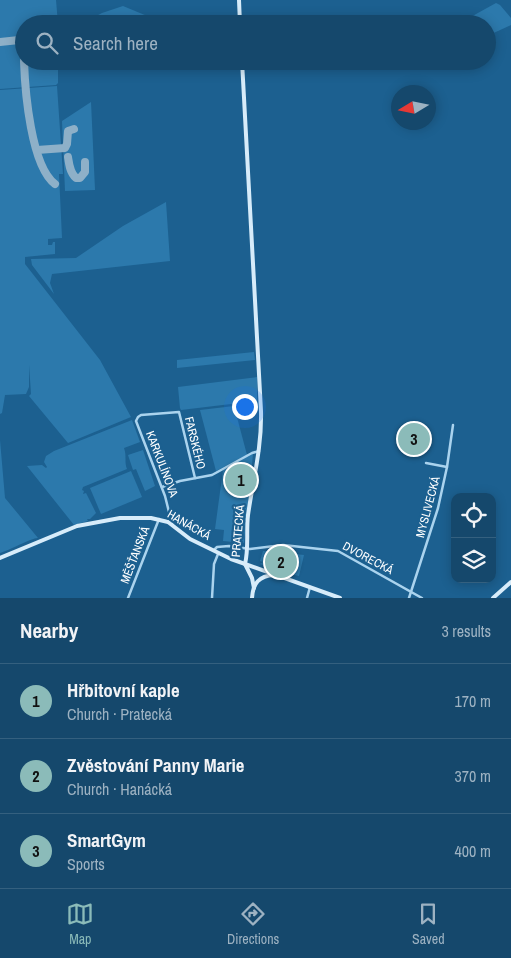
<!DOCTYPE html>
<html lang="en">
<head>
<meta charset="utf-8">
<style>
  :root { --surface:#15486c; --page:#1e4f72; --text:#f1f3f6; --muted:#9db2c2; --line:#34607f; --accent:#8bbbb9 }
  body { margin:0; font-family:"Archivo Narrow",sans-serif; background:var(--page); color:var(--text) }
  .controls { position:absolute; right:15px; bottom:15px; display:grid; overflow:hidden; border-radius:10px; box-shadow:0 2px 12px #0003 }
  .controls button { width:45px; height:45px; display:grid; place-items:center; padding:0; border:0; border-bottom:1px solid var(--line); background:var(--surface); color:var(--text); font:25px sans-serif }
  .compass { position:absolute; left:391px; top:85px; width:45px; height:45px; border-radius:50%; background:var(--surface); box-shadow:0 2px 12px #0003; rotate:260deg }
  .you { position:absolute; left:244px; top:406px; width:18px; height:18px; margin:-12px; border:4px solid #fff; border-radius:50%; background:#1a73e8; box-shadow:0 0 0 8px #1a73e833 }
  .badge { display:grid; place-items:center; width:32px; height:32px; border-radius:50%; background:var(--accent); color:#111; font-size:16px; font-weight:700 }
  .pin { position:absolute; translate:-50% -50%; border:2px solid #fff; box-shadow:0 1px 5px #0006 }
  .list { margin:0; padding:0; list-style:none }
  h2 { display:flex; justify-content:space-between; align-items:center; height:65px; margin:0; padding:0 20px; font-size:21px }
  h2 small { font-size:16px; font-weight:400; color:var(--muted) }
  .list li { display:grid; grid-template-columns:32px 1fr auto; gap:15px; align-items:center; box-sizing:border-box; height:75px; padding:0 20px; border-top:1px solid var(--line) }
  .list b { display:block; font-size:19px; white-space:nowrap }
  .list p { margin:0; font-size:16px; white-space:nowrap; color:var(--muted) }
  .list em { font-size:16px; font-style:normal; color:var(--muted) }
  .icon { flex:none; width:28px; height:28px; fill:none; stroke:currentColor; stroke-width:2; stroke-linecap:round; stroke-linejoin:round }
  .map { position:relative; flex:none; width:511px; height:598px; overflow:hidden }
  .search { position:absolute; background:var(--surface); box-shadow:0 2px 12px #0003; left:15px; right:15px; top:15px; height:55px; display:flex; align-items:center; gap:12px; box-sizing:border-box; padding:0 18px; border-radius:28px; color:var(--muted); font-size:19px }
  .sheet { height:290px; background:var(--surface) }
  nav { display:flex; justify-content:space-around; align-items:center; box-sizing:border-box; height:70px; border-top:1px solid var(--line); background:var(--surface); font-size:14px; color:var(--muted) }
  nav a { display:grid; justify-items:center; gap:2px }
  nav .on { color:var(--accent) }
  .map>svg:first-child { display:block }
</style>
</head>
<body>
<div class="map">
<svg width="511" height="598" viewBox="0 0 511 598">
  <rect width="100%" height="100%" fill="#1c6090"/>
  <g fill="#2c79ac">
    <path d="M0 0H56L58 24H24V61H58V83L56 85 0 89Z"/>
    <path d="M496 3 500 5 511 18V25L487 36V24H458Z"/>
    <path d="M123 6 152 18 153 24H81L102 13Z"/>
    <path d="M57 86 63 174H59L62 238 48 239V245H52L53 242H55V254L25 257V264L100 360 131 417 68 443 29 396 31 394 29 365V387L26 394 5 395 2 413 0 414V90Z"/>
    <path d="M91 102 95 190 65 191 62 121Z"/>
    <path d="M166 202 170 261 52 274 50 283 54 294 32 265 31 259 76 258 123 226Z"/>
    <path d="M254 352 255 360 177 368V360Z"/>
    <path d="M257 377V401L181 410 180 408 178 387Z"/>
    <path d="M234 406 247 455 216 471 200 410Z"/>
    <path d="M132 420 140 442 124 448C127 456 124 462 127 469L83 487 82 490 84 491 83 494 86 493 96 513 90 519H87L88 521 74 525 27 466 42 465 46 468 47 467 44 462 46 456 54 451Z"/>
    <path d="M0 440 5 498 38 538C34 537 7 551 0 553Z"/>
    <path d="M143 450 155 486 145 491 136 469 133 470 128 455Z"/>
    <path d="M253 453 251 477H253L246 513 244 543 223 541 224 530 215 529 223 470Z"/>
    <path d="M131 471 142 497 101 514 90 488Z"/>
    <path d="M263 551 279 552 276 566H271L270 568 260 564 263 562 260 561Z"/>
    <path d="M287 553 304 555 299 576 285 573 286 571 284 570 282 571Z"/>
  </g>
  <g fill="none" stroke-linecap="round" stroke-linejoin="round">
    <g stroke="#8eb0c8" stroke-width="8">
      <path d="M0 42 19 40 24 45V50"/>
      <path d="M24 61C25 91 31 166 55 184"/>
      <path d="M37 150 65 148 67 144 68 131 74 129"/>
      <path d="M68 157C69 164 70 173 76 178H80L85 172V162"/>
    </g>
    <g stroke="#aad3ee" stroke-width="2.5">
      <path d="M426 463 447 467"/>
      <path d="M162 487 180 481 212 475 252 453 259 451"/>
      <path d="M172 524 165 496 136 421 138 417 141 415 179 412 195 478"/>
      <path d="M214 550 217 547 229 546 250 549 283 545 338 551 422 598"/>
      <path d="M128 598 159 519"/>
      <path d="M212 598 214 564 218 554"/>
      <path d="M307 598 310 587"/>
      <path d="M409 598 438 508 447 467 453 425"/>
    </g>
    <g stroke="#d7ecfa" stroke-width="4">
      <path d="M239 0 240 24"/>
      <path d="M242 61 261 411C262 447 253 480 248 515 246 532 249 548 245 564L252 578 254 588"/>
      <path d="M0 558 77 526 120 518H151L168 522 190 539 231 559 340 598"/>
      <path d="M252 598C253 583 259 576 274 575"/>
      <path d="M493 598 511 582"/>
    </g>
  </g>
  <g text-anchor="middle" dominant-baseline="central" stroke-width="4.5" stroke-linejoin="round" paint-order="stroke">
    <g font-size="12" fill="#fff" stroke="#1c6090">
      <text transform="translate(195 443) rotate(76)">FARSKÉHO</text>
      <text transform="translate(162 464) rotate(69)">KARKULÍNOVA</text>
      <text transform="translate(428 507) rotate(-75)">MYSLIVECKÁ</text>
      <text transform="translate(189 525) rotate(30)">HANÁCKÁ</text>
      <text transform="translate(238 531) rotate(-85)">PRATECKÁ</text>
      <text transform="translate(135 555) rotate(-69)">MĚŠŤANSKÁ</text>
      <text transform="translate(368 558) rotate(28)">DVORECKÁ</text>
    </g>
  </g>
</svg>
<div class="controls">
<button><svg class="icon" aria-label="locate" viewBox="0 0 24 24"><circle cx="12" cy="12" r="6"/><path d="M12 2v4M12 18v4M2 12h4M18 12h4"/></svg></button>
<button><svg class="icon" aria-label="layers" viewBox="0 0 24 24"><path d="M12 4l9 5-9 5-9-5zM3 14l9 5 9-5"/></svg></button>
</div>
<svg class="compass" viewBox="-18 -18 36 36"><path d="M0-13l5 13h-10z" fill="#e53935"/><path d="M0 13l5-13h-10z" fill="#9db2c2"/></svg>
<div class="you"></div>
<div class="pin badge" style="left:241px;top:480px">1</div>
<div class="pin badge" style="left:281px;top:562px">2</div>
<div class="pin badge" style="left:414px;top:439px">3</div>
<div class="search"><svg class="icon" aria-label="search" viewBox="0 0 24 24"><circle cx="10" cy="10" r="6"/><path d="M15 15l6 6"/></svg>Search here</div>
</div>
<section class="sheet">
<h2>Nearby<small>3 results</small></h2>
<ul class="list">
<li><span class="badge">1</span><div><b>Hřbitovní kaple</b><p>Church · Pratecká</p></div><em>170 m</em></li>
<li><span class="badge">2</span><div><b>Zvěstování Panny Marie</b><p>Church · Hanácká</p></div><em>370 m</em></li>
<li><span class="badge">3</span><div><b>SmartGym</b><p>Sports</p></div><em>400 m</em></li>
</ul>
</section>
<nav>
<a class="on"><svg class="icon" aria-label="map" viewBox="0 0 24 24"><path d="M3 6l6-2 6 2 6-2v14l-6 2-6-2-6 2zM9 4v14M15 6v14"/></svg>Map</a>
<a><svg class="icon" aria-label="directions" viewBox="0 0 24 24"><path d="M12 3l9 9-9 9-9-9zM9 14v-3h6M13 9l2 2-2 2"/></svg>Directions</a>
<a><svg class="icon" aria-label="saved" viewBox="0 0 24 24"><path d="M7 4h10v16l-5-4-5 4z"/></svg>Saved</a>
</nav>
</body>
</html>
